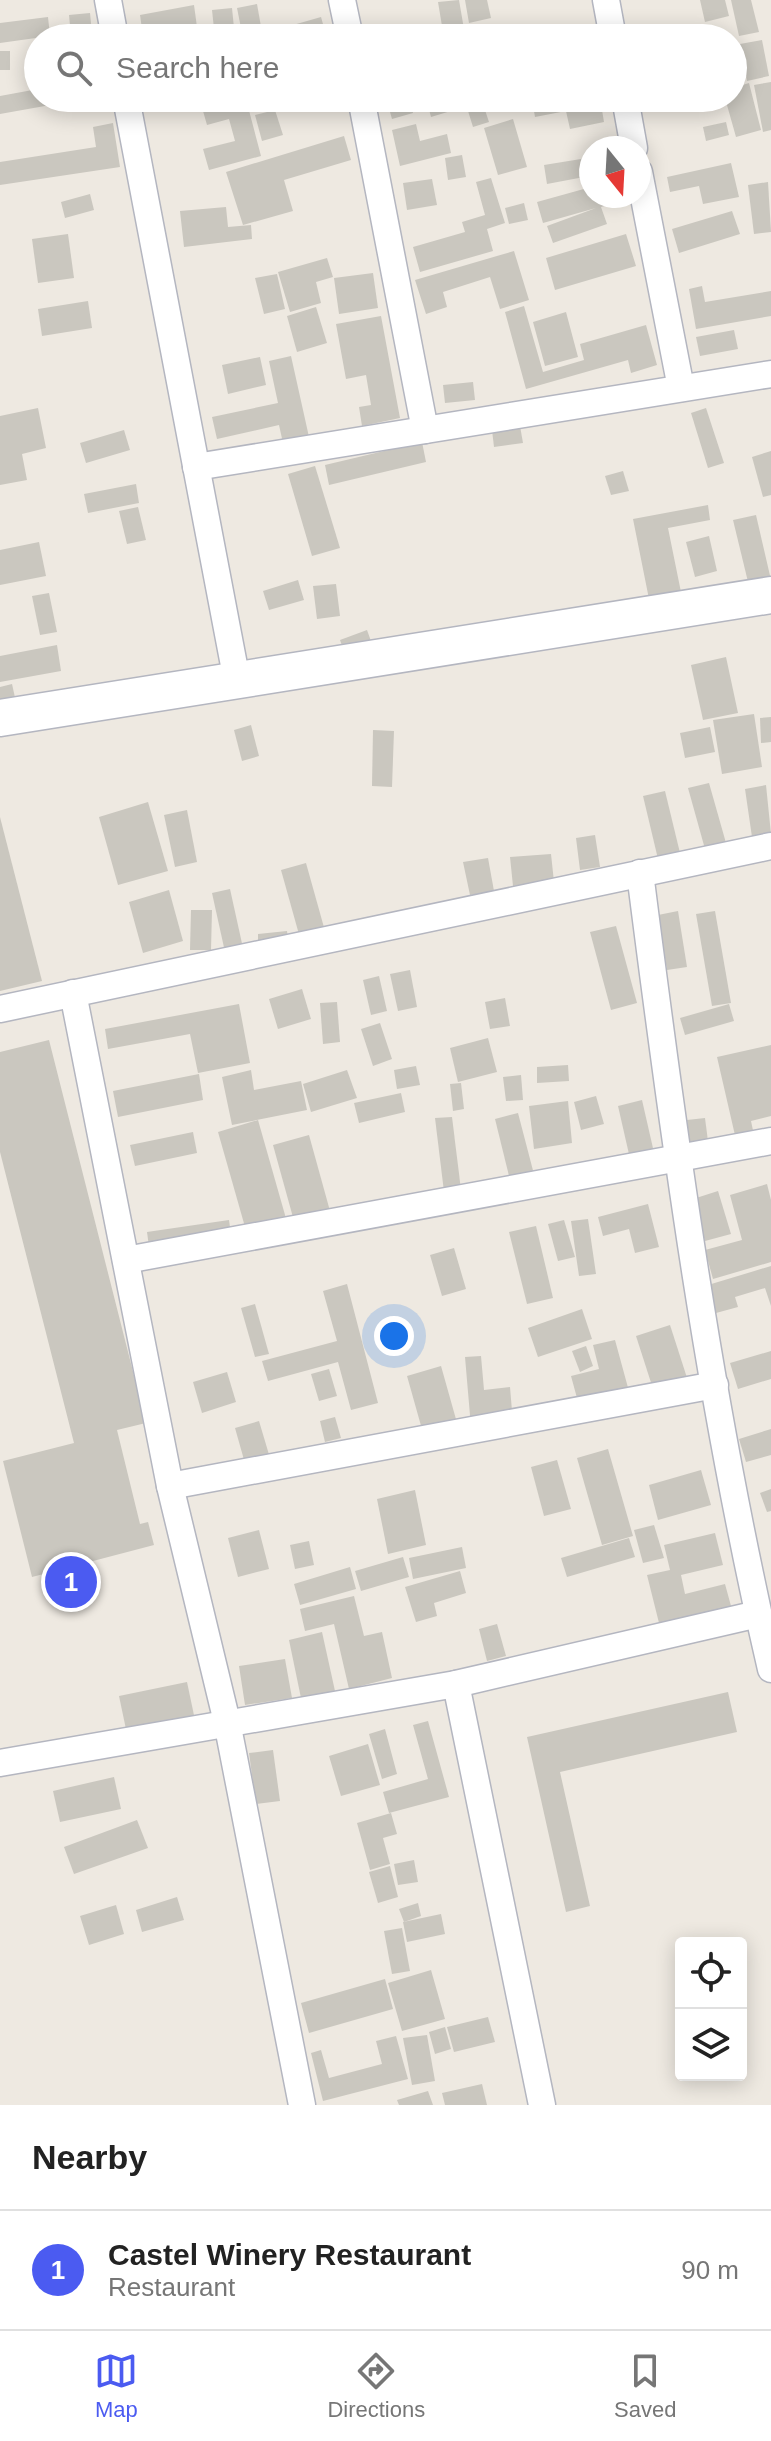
<!DOCTYPE html>
<html lang="en">
<head>
<meta charset="utf-8">
<style>
  :root { --surface:#fff; --page:#f2f2f2; --text:#222; --muted:#767676; --line:#e0e0e0; --accent:#4b5bf1 }
  body { margin:0; font-family:Arial,sans-serif; background:var(--page); color:var(--text) }
  .controls { position:absolute; right:24px; bottom:24px; display:grid; overflow:hidden; border-radius:8px; box-shadow:0 4px 20px #0003 }
  .controls button { width:72px; height:72px; display:grid; place-items:center; padding:0; border:0; border-bottom:2px solid var(--line); background:var(--surface); color:var(--text); font:40px sans-serif }
  .compass { position:absolute; left:579px; top:136px; width:72px; height:72px; border-radius:50%; background:var(--surface); box-shadow:0 4px 20px #0003; rotate:162deg }
  .you { position:absolute; left:394px; top:1336px; width:28px; height:28px; margin:-20px; border:6px solid #fff; border-radius:50%; background:#1a73e8; box-shadow:0 0 0 12px #1a73e833 }
  .badge { display:grid; place-items:center; width:52px; height:52px; border-radius:50%; background:var(--accent); color:#fff; font-size:26px; font-weight:700 }
  .pin { position:absolute; translate:-50% -50%; border:4px solid #fff; box-shadow:0 2px 8px #0006 }
  .list { margin:0; padding:0; list-style:none }
  h2 { display:flex; justify-content:space-between; align-items:center; height:104px; margin:0; padding:0 32px; font-size:34px }
  h2 small { font-size:26px; font-weight:400; color:var(--muted) }
  .list li { display:grid; grid-template-columns:52px 1fr auto; gap:24px; align-items:center; box-sizing:border-box; height:120px; padding:0 32px; border-top:2px solid var(--line) }
  .list b { display:block; font-size:30px; white-space:nowrap }
  .list p { margin:0; font-size:26px; white-space:nowrap; color:var(--muted) }
  .list em { font-size:26px; font-style:normal; color:var(--muted) }
  .icon { flex:none; width:44px; height:44px; fill:none; stroke:currentColor; stroke-width:2; stroke-linecap:round; stroke-linejoin:round }
  .map { position:relative; flex:none; width:771px; height:2105px; overflow:hidden }
  .search { position:absolute; background:var(--surface); box-shadow:0 4px 20px #0003; left:24px; right:24px; top:24px; height:88px; display:flex; align-items:center; gap:20px; box-sizing:border-box; padding:0 28px; border-radius:44px; color:var(--muted); font-size:30px }
  .sheet { height:224px; background:var(--surface) }
  nav { display:flex; justify-content:space-around; align-items:center; box-sizing:border-box; height:112px; border-top:2px solid var(--line); background:var(--surface); font-size:22px; color:var(--muted) }
  nav a { display:grid; justify-items:center; gap:4px }
  nav .on { color:var(--accent) }
  .map>svg:first-child { display:block }
</style>
</head>
<body>
<div class="map">
<svg width="771" height="2105" viewBox="0 0 771 2105">
  <rect width="100%" height="100%" fill="#eee9e1"/>
  <g fill="#cac7bf">
    <path d="M459 0 465 35 444 38 438 2Z"/>
    <path d="M465 0H487L491 18 469 23Z"/>
    <path d="M700 0H725L729 16 705 22Z"/>
    <path d="M731 0H751L759 32 739 36Z"/>
    <path d="M257 4 263 38H243L237 8Z"/>
    <path d="M194 5 197 27 143 36 140 15Z"/>
    <path d="M232 8 235 38H215L212 10Z"/>
    <path d="M90 13 92 34 71 36 69 15Z"/>
    <path d="M48 17 50 36 0 43V23Z"/>
    <path d="M321 17 327 38H281L279 29Z"/>
    <path d="M762 40 769 76 747 81 740 44Z"/>
    <rect x="0" y="51" width="10" height="19"/>
    <path d="M771 82V130L763 132 754 85Z"/>
    <path d="M749 83 761 130 736 137 725 98H733V88Z"/>
    <path d="M38 89V98H55L56 104 0 114V96Z"/>
    <path d="M386 98H409L413 113 392 119Z"/>
    <path d="M426 98H461L464 107 431 117Z"/>
    <path d="M464 98H481L489 122 473 127Z"/>
    <path d="M543 98H600L604 122 570 129 566 111 535 117 532 100Z"/>
    <path d="M246 99 261 156 209 170 203 149 235 141 229 119 207 125 203 111Z"/>
    <path d="M275 110 283 135 262 141 255 115Z"/>
    <path d="M513 119 527 167 498 175 484 128Z"/>
    <path d="M726 122 729 135 706 141 703 127Z"/>
    <path d="M113 123 120 167 0 185V162L96 147 93 127Z"/>
    <path d="M416 124 420 141 447 134 451 153 400 166 392 130Z"/>
    <path d="M344 136 351 160 284 180 293 211 243 225 226 172Z"/>
    <path d="M462 155 466 177 448 180 445 158Z"/>
    <path d="M581 159 584 177 547 184 544 165Z"/>
    <path d="M731 163 739 197 703 204 699 186 670 192 667 177Z"/>
    <path d="M491 178 505 223 487 229 493 251 420 272 413 247 465 232 462 222 485 215 476 182Z"/>
    <path d="M432 179 437 205 407 210 403 183Z"/>
    <path d="M768 182 771 232 754 234 748 185Z"/>
    <path d="M591 187V196H618L620 201 601 207 607 224 553 243 547 226 596 208 543 223 537 202Z"/>
    <path d="M90 194 94 210 65 218 61 202Z"/>
    <path d="M524 203 528 220 509 224 505 208Z"/>
    <path d="M226 207 228 227 251 225 252 239 184 247 180 211Z"/>
    <path d="M732 211 740 234 679 253 672 229Z"/>
    <path d="M68 234 74 278 38 283 32 239Z"/>
    <path d="M626 234 636 266 555 290 546 258Z"/>
    <path d="M514 251 529 300 500 309 490 277 443 292 447 307 426 314 415 280Z"/>
    <path d="M327 258 333 277 316 282 321 303 290 312 278 272Z"/>
    <path d="M373 273 378 308 339 314 334 278Z"/>
    <path d="M277 274 285 309 264 314 255 278Z"/>
    <path d="M702 286 705 302 771 291V316L696 329 689 289Z"/>
    <path d="M88 301 92 328 42 336 38 309Z"/>
    <path d="M524 306 543 372 584 360 580 344 646 325 657 365 631 373 628 360 526 389 505 312Z"/>
    <path d="M316 307 327 343 297 352 287 316Z"/>
    <path d="M566 312 578 357 545 366 533 322Z"/>
    <path d="M381 316 400 418 362 426 359 407 371 405 366 375 346 379 336 324Z"/>
    <path d="M734 330 738 349 700 356 696 337Z"/>
    <path d="M291 356 309 437 283 443 279 425 217 439 212 417 278 403 269 361Z"/>
    <path d="M260 357 266 385 228 394 222 365Z"/>
    <path d="M473 382 475 400 445 403 443 385Z"/>
    <path d="M38 408 46 448 22 454 27 480 0 485V416Z"/>
    <path d="M706 408 724 463 708 468 691 413Z"/>
    <path d="M520 426 523 443 494 447 492 430Z"/>
    <path d="M124 430 130 450 86 463 80 443Z"/>
    <path d="M422 442 426 462 329 485 325 465Z"/>
    <path d="M771 451V495L763 497 752 457Z"/>
    <path d="M315 466 340 548 312 556 288 474Z"/>
    <path d="M623 471 629 491 611 495 605 476Z"/>
    <path d="M136 484 139 503 88 513 84 494Z"/>
    <path d="M708 505 710 520 668 528 683 602 651 609 633 519Z"/>
    <path d="M138 507 146 540 127 544 119 511Z"/>
    <path d="M756 515 771 580 749 586 733 520Z"/>
    <path d="M709 536 717 571 695 577 686 542Z"/>
    <path d="M39 542 46 576 0 585V550Z"/>
    <path d="M298 580 304 600 269 610 263 591Z"/>
    <path d="M336 584 340 616 317 619 313 586Z"/>
    <path d="M49 593 57 632 40 635 32 596Z"/>
    <path d="M367 630 377 658 350 668 340 640Z"/>
    <path d="M57 645 61 671 0 682V656Z"/>
    <path d="M726 657 738 713 703 720 691 665Z"/>
    <path d="M12 684 16 702 0 705V687Z"/>
    <path d="M754 714 762 767 722 774 713 720Z"/>
    <path d="M771 717V742L761 743 760 718Z"/>
    <path d="M251 725 259 756 242 761 234 730Z"/>
    <path d="M710 727 715 752 685 758 680 733Z"/>
    <path d="M373 730 394 731 392 787 372 786Z"/>
    <path d="M709 783 726 843 705 849 688 788Z"/>
    <path d="M766 785 771 834 752 837 745 789Z"/>
    <path d="M665 791 680 853 658 859 643 796Z"/>
    <path d="M148 802 168 871 118 885 99 817Z"/>
    <path d="M187 810 197 862 175 867 164 815Z"/>
    <path d="M0 817 42 981 0 991Z"/>
    <path d="M595 835 600 867 580 870 576 838Z"/>
    <path d="M551 854 554 882 513 886 510 857Z"/>
    <path d="M488 858 494 891 470 895 463 862Z"/>
    <path d="M306 863 325 931 300 938 281 870Z"/>
    <path d="M230 889 243 948 225 952 212 893Z"/>
    <path d="M169 890 183 941 143 953 129 902Z"/>
    <path d="M191 910H212L211 950H190Z"/>
    <path d="M678 911 687 967 667 970 658 915Z"/>
    <path d="M715 911 731 1003 712 1006 696 914Z"/>
    <path d="M616 926 637 1003 611 1010 590 932Z"/>
    <path d="M287 931 288 940 258 943V934Z"/>
    <path d="M410 970 417 1007 398 1011 390 974Z"/>
    <path d="M379 976 387 1011 371 1015 363 980Z"/>
    <path d="M302 989 311 1019 278 1029 269 999Z"/>
    <path d="M505 998 510 1026 490 1029 485 1002Z"/>
    <path d="M337 1002 340 1042 323 1044 320 1003Z"/>
    <path d="M239 1004 250 1063 198 1073 190 1034 108 1049 105 1029Z"/>
    <path d="M729 1004 734 1021 685 1035 680 1018Z"/>
    <path d="M380 1023 392 1059 373 1066 361 1029Z"/>
    <path d="M488 1038 497 1072 458 1082 450 1048Z"/>
    <path d="M49 1040 146 1423 117 1430 140 1524 148 1522 154 1545 32 1577 3 1461 74 1443 0 1152V1052Z"/>
    <path d="M771 1045V1116L751 1121 755 1140 737 1144 717 1057Z"/>
    <path d="M568 1065 569 1081 537 1083V1067Z"/>
    <path d="M416 1066 420 1085 397 1089 394 1070Z"/>
    <path d="M251 1070 254 1090 301 1081 307 1110 232 1125 222 1077Z"/>
    <path d="M347 1070 357 1098 311 1112 303 1084Z"/>
    <path d="M199 1074 203 1100 118 1117 113 1091Z"/>
    <path d="M521 1075 523 1100 506 1101 503 1077Z"/>
    <path d="M461 1083 464 1109 453 1111 450 1084Z"/>
    <path d="M401 1093 405 1112 359 1123 354 1103Z"/>
    <path d="M596 1096 604 1124 581 1130 574 1102Z"/>
    <path d="M642 1100 655 1157 631 1163 618 1106Z"/>
    <path d="M568 1101 572 1143 534 1149 529 1106Z"/>
    <path d="M518 1113 536 1182 512 1188 495 1119Z"/>
    <path d="M452 1117 462 1198 445 1200 435 1118Z"/>
    <path d="M705 1118 709 1149 691 1152 687 1120Z"/>
    <path d="M258 1120 289 1229 249 1241 218 1132Z"/>
    <path d="M193 1132 197 1153 135 1166 130 1145Z"/>
    <path d="M309 1135 330 1211 294 1221 273 1145Z"/>
    <path d="M767 1184 771 1200V1262L713 1279 705 1250 742 1240 730 1195Z"/>
    <path d="M718 1191 731 1234 705 1241 693 1199Z"/>
    <path d="M648 1204 659 1247 635 1253 629 1229 603 1236 598 1217Z"/>
    <path d="M588 1219 596 1274 579 1276 571 1221Z"/>
    <path d="M229 1220 232 1242 150 1254 147 1232Z"/>
    <path d="M564 1220 575 1257 558 1261 548 1224Z"/>
    <path d="M536 1226 553 1298 527 1304 509 1232Z"/>
    <path d="M454 1248 466 1289 442 1296 430 1255Z"/>
    <path d="M771 1266V1306L765 1288 735 1297 738 1307 716 1313 708 1285Z"/>
    <path d="M347 1284 378 1403 351 1410 338 1362 268 1381 262 1361 337 1341 323 1291Z"/>
    <path d="M255 1304 269 1354 255 1357 241 1308Z"/>
    <path d="M582 1309 592 1339 538 1357 528 1328Z"/>
    <path d="M670 1325 689 1384 655 1395 636 1336Z"/>
    <path d="M615 1340 630 1395 580 1409 571 1376 599 1369 593 1345Z"/>
    <path d="M586 1346 593 1366 580 1372 572 1351Z"/>
    <path d="M771 1351V1379L738 1389 730 1363Z"/>
    <path d="M481 1356 484 1390 510 1387 513 1423 471 1427 465 1357Z"/>
    <path d="M441 1366 459 1430 425 1440 407 1376Z"/>
    <path d="M329 1369 337 1396 319 1401 311 1374Z"/>
    <path d="M227 1372 236 1402 202 1413 193 1382Z"/>
    <path d="M335 1417 341 1438 325 1442 320 1421Z"/>
    <path d="M259 1421 273 1468 248 1474 235 1428Z"/>
    <path d="M771 1429V1455L746 1462 739 1439Z"/>
    <path d="M608 1449 633 1536 602 1545 577 1458Z"/>
    <path d="M557 1460 571 1509 544 1516 531 1467Z"/>
    <path d="M701 1470 711 1505 658 1520 649 1485Z"/>
    <path d="M771 1489V1511L767 1512 760 1493Z"/>
    <path d="M415 1490 426 1545 388 1554 377 1499Z"/>
    <path d="M654 1525 664 1558 643 1563 634 1530Z"/>
    <path d="M259 1530 269 1569 238 1577 228 1538Z"/>
    <path d="M715 1533 723 1565 681 1575 685 1594 725 1584 731 1606 659 1623 647 1575 670 1570 664 1545Z"/>
    <path d="M629 1538 635 1557 567 1577 561 1558Z"/>
    <path d="M309 1541 314 1565 295 1569 290 1545Z"/>
    <path d="M462 1547 466 1568 413 1579 409 1558Z"/>
    <path d="M403 1557 409 1577 361 1591 355 1571Z"/>
    <path d="M350 1567 356 1589 300 1605 294 1584Z"/>
    <path d="M460 1571 466 1593 434 1603 437 1616 416 1622 405 1587Z"/>
    <path d="M354 1596 364 1636 382 1632 392 1678 349 1689 334 1624 305 1631 300 1609Z"/>
    <path d="M497 1624 506 1656 487 1661 479 1629Z"/>
    <path d="M322 1632 335 1691 301 1698 289 1640Z"/>
    <path d="M285 1659 292 1698 245 1705 239 1666Z"/>
    <path d="M187 1682 195 1720 127 1734 119 1696Z"/>
    <path d="M728 1692 737 1732 560 1772 590 1906 566 1912 527 1737Z"/>
    <path d="M428 1721 449 1797 389 1813 383 1792 428 1779 413 1725Z"/>
    <path d="M385 1729 397 1774 382 1779 369 1734Z"/>
    <path d="M368 1744 380 1785 341 1796 329 1756Z"/>
    <path d="M273 1750 280 1801 256 1804 249 1753Z"/>
    <path d="M114 1777 121 1809 60 1822 53 1791Z"/>
    <path d="M391 1813 397 1834 383 1838 390 1864 370 1870 357 1823Z"/>
    <path d="M137 1820 148 1848 74 1874 64 1847Z"/>
    <path d="M414 1860 418 1882 398 1885 394 1864Z"/>
    <path d="M390 1866 398 1897 378 1903 369 1872Z"/>
    <path d="M177 1897 184 1920 142 1932 136 1910Z"/>
    <path d="M418 1903 421 1916 404 1922 399 1909Z"/>
    <path d="M116 1905 124 1934 89 1945 80 1916Z"/>
    <path d="M441 1914 445 1934 407 1942 403 1922Z"/>
    <path d="M402 1928 410 1971 392 1974 384 1931Z"/>
    <path d="M431 1970 445 2019 402 2031 388 1983Z"/>
    <path d="M385 1979 393 2009 309 2033 301 2003Z"/>
    <path d="M488 2017 495 2042 454 2052 447 2027Z"/>
    <path d="M445 2027 451 2049 435 2054 429 2032Z"/>
    <path d="M427 2035 435 2081 412 2085 403 2038Z"/>
    <path d="M396 2036 408 2079 323 2101 311 2053 321 2050 329 2078 382 2064 376 2041Z"/>
    <path d="M482 2084 487 2105H445L442 2093Z"/>
    <path d="M428 2091 433 2105H399L397 2100Z"/>
  </g>
  <g fill="none" stroke-linecap="round" stroke-linejoin="round">
    <g stroke="#b4b6c0" stroke-width="29">
      <g id="street">
        <path d="M108 0 115 38"/>
        <path d="M342 0 350 38"/>
        <path d="M606 0 613 38"/>
        <path d="M126 98 237 681"/>
        <path d="M361 98 425 430"/>
        <path d="M625 98 634 148"/>
        <path d="M639 172 681 388"/>
        <path d="M196 467 771 374"/>
        <path d="M640 873C674 1140 710 1407 771 1669"/>
        <path d="M73 993 170 1486 227 1722 302 2105"/>
        <path d="M0 1009 771 846"/>
        <path d="M126 1260 771 1141"/>
        <path d="M170 1486 715 1385"/>
        <path d="M456 1684 542 2105"/>
        <path d="M0 1763 456 1684 758 1614"/>
      </g>
    </g>
    <g stroke="#b4b6c0" stroke-width="39">
      <path id="secondary" d="M0 718 771 595"/>
    </g>
    <use href="#street" stroke="#fff" stroke-width="26"/>
    <use href="#secondary" stroke="#fff" stroke-width="36"/>
  </g>
</svg>
<div class="controls">
<button><svg class="icon" aria-label="locate" viewBox="0 0 24 24"><circle cx="12" cy="12" r="6"/><path d="M12 2v4M12 18v4M2 12h4M18 12h4"/></svg></button>
<button><svg class="icon" aria-label="layers" viewBox="0 0 24 24"><path d="M12 4l9 5-9 5-9-5zM3 14l9 5 9-5"/></svg></button>
</div>
<svg class="compass" viewBox="-18 -18 36 36"><path d="M0-13l5 13h-10z" fill="#e53935"/><path d="M0 13l5-13h-10z" fill="#767676"/></svg>
<div class="you"></div>
<div class="pin badge" style="left:71px;top:1582px">1</div>
<div class="search"><svg class="icon" aria-label="search" viewBox="0 0 24 24"><circle cx="10" cy="10" r="6"/><path d="M15 15l6 6"/></svg>Search here</div>
</div>
<section class="sheet">
<h2>Nearby<small></small></h2>
<ul class="list">
<li><span class="badge">1</span><div><b>Castel Winery Restaurant</b><p>Restaurant</p></div><em>90 m</em></li>
</ul>
</section>
<nav>
<a class="on"><svg class="icon" aria-label="map" viewBox="0 0 24 24"><path d="M3 6l6-2 6 2 6-2v14l-6 2-6-2-6 2zM9 4v14M15 6v14"/></svg>Map</a>
<a><svg class="icon" aria-label="directions" viewBox="0 0 24 24"><path d="M12 3l9 9-9 9-9-9zM9 14v-3h6M13 9l2 2-2 2"/></svg>Directions</a>
<a><svg class="icon" aria-label="saved" viewBox="0 0 24 24"><path d="M7 4h10v16l-5-4-5 4z"/></svg>Saved</a>
</nav>
</body>
</html>
